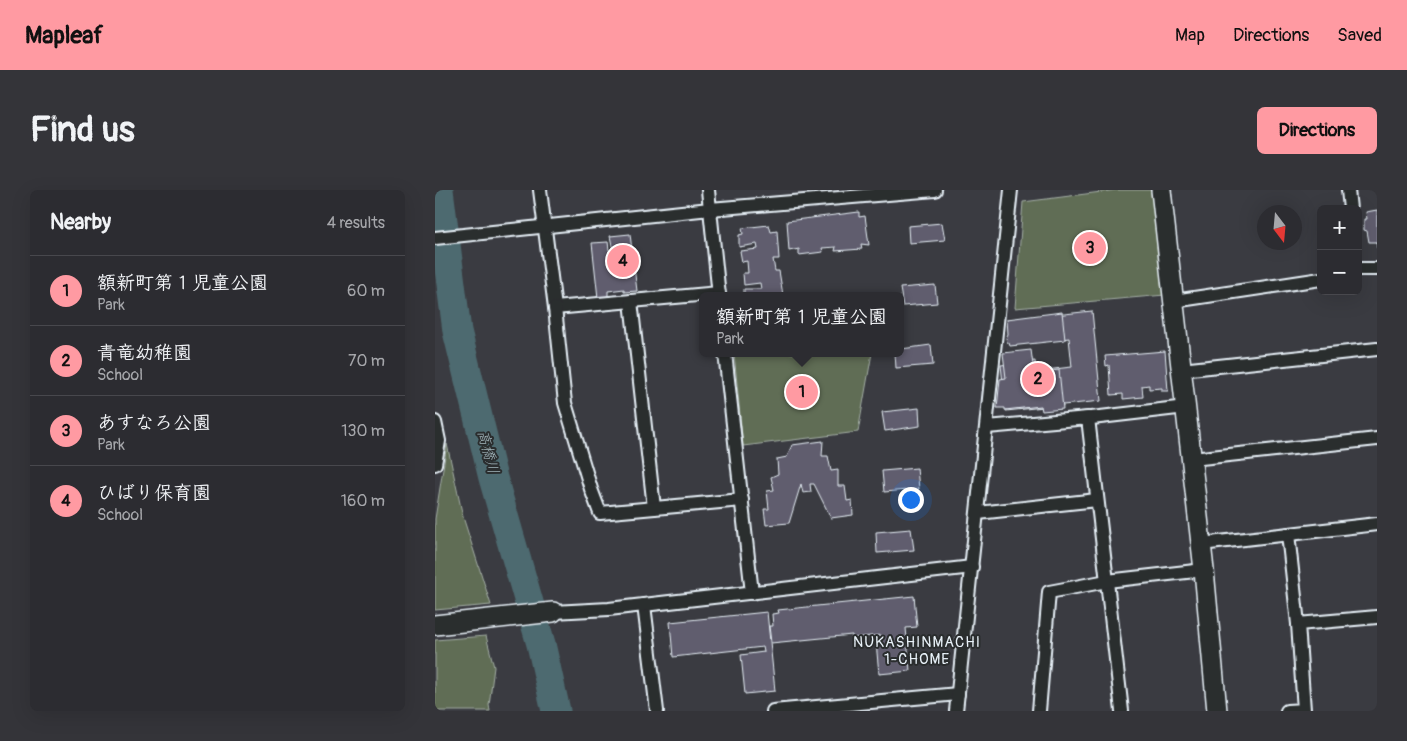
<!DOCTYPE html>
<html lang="en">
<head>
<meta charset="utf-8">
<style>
  :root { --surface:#2c2c31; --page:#343439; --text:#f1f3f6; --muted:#a6a7ab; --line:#48484d; --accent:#ff9aa2 }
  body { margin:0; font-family:Pangolin,"Klee One",sans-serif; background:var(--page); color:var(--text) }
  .controls { position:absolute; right:15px; top:15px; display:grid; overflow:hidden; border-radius:8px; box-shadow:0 5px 20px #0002 }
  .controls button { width:45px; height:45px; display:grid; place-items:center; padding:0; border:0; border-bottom:1px solid var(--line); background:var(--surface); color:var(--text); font:25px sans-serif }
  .compass { position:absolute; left:822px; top:15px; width:45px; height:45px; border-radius:50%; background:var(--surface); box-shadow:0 5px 20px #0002; rotate:164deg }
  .you { position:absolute; left:475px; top:309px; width:18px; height:18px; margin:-12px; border:4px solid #fff; border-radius:50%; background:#1a73e8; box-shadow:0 0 0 8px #1a73e833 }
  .badge { display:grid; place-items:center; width:32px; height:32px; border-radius:50%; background:var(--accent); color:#111; font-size:16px; font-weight:700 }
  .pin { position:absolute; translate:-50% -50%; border:2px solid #fff; box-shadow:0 1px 5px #0006 }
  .popup { position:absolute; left:264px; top:102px; width:205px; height:65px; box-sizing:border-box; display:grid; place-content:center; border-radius:8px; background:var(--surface); filter:drop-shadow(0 1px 4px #0005); font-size:16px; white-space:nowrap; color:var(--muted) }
  .popup b { font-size:19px; color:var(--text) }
  .popup::after { content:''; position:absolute; left:50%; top:100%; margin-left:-10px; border:10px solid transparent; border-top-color:var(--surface) }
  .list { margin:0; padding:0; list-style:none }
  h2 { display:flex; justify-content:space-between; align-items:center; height:65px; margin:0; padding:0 20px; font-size:21px }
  h2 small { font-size:16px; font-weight:400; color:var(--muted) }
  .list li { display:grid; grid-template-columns:32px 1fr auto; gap:15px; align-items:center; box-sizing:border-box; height:70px; padding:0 20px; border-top:1px solid var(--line) }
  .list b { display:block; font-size:19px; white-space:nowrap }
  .list p { margin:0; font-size:16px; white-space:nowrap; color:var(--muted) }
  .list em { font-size:16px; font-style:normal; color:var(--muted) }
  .map { position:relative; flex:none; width:942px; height:521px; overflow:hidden; border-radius:8px }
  header { display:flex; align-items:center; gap:30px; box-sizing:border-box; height:70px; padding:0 25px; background:var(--accent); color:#111 }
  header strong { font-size:24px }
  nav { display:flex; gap:28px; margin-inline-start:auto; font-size:18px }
  .intro { display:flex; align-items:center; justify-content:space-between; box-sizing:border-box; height:120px; padding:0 30px }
  h1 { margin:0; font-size:35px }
  .button { padding:12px 22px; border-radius:8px; background:var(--accent); color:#111; font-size:18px; font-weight:700 }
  main { display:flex; gap:30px; padding:0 30px }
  aside { flex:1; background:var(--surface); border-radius:8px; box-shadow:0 5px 20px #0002 }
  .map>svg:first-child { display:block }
</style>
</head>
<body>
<header>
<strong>Mapleaf</strong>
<nav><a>Map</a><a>Directions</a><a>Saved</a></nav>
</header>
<div class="intro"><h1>Find us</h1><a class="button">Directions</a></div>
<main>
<aside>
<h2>Nearby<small>4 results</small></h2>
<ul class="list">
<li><span class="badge">1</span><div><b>額新町第１児童公園</b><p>Park</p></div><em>60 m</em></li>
<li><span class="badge">2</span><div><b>青竜幼稚園</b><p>School</p></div><em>70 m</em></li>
<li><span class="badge">3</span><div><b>あすなろ公園</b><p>Park</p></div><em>130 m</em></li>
<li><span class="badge">4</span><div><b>ひばり保育園</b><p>School</p></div><em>160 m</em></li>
</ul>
</aside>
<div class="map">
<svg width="942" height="521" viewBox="0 0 942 521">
  <rect width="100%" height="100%" fill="#3a3b41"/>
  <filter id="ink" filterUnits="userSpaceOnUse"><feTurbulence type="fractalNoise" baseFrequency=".02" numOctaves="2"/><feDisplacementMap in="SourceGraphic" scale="10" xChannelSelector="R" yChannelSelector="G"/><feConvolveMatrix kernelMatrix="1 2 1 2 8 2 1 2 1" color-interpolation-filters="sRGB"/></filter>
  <g filter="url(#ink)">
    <g fill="#616d55" stroke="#a4afa6">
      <path d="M682 0H719L730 105 580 118 588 12Z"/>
      <path d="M299 163H437L423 242 308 256Z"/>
      <path d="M12 254 28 327 56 415 0 420V329Z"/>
      <path d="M51 446 59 477 54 515 55 521H0V450Z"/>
    </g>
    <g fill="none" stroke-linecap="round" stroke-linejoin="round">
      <path stroke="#4d6b70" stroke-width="29" d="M4 0 22 141 58 288 106 454 121 521"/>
    </g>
    <g fill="#605d6e" stroke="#e8f1f8">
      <path d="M942 20V58L941 52H934L932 41 929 40V29H932L931 22Z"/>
      <path d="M424 22V27L430 26 434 55 426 54 427 59 400 61 401 57 387 58 388 62 364 65V59L354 61 352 31Z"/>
      <path d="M507 33 510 50 474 53 473 36Z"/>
      <path d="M334 35 336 42 342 41 344 69H338L340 81H344L348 105 309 106V99H326L325 93 309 95 308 83H313L312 71 307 72 305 61 323 59 322 54 304 57V45L308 44 307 38Z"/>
      <path d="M195 44 202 101 189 102V99L173 101V107L163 108 157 53 173 52 174 60H178L175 46Z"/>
      <path d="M500 95 502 113 468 116 465 98Z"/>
      <path d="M657 121 666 211 571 221 566 175 600 171 601 181 637 177 634 148 577 155 574 130Z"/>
      <path d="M627 122 630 150 575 156 574 153 572 152 571 148 573 144 572 129Z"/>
      <path d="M496 155 498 175 461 178 460 163H466V159Z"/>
      <path d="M596 160 599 183 624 180 628 219 607 221 606 216 570 220V218H562L565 189 571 188 568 163Z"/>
      <path d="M730 161 733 201H727V198L714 199V195L707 196 708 207 688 209V204L676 205 674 175 671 176 670 166Z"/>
      <path d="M484 218 485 236 450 241 447 222Z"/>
      <path d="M388 251 387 266H393L396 281 403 280V296H410L412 311 417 310 418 325 396 328 379 294H375L376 302 368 303 366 294 354 333 331 335 329 319H334L332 301 339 300 336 287 343 284 342 269 352 267 357 255Z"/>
      <path d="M482 278 484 299 449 302 447 281Z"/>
      <path d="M476 339 479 360 442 363 441 342Z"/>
      <path d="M479 406 482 437 471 438 475 481 444 484 441 452 446 451V445L417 448V445L336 453 334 436H338L337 424 344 423 343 420Z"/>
      <path d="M332 422 340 501 310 504 306 465 329 462 328 457 238 467 235 432Z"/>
    </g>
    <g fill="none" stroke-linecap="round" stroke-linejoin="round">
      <g stroke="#e8f1f8" stroke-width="16">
        <g id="street">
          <path d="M105 0 120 118 284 103"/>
          <path d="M273 0 284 106"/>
          <path d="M913 0 915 19"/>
          <path d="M0 48 275 19 500 0"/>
          <path d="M923 79H942"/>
          <path d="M196 111 219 318"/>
          <path d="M739 111 886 89"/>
          <path d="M120 118 130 213 156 299 165 323 307 310"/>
          <path d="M290 163 317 403"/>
          <path d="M746 180 942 159"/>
          <path d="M648 229 751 217"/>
          <path d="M0 232 4 251 0 274"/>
          <path d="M552 237 653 228 687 521"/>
          <path d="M757 269 942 249"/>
          <path d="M543 323 662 310"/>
          <path d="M853 344 863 434"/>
          <path d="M766 354 942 334"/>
          <path d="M209 415 222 521"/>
          <path d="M118 422 174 419 537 377"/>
          <path d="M338 521 523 504"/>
          <path d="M521 521 576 0"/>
          <path d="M604 521 614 402 672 391 769 380"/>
          <path d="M852 521 869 520 863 434 942 427"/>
        </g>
      </g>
      <g stroke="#e8f1f8" stroke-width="22">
        <g id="secondary">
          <path d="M726 0 769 380 782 521"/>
          <path d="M0 435 118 422"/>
        </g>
      </g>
      <use href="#street" stroke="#2a2d2e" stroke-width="12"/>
      <use href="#secondary" stroke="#2a2d2e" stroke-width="19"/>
    </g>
  </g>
  <g text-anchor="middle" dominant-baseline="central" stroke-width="4" stroke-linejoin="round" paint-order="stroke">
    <g font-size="15" font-style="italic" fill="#a2b5bb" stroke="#2a2d2e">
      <text transform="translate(53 262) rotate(75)">高橋川</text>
    </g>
    <g font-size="15" letter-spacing="1" fill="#e8f1f8" stroke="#2a2d2e">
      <text x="482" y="452">NUKASHINMACHI<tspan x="482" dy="17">1-CHOME</tspan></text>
    </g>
  </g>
</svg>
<div class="controls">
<button>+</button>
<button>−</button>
</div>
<svg class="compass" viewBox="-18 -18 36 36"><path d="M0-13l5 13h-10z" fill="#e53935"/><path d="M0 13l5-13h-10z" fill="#a6a7ab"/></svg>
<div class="you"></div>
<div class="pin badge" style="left:367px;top:202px">1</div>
<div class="popup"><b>額新町第１児童公園</b>Park</div>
<div class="pin badge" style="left:603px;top:189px">2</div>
<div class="pin badge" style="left:655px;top:58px">3</div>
<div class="pin badge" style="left:188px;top:71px">4</div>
</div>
</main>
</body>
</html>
